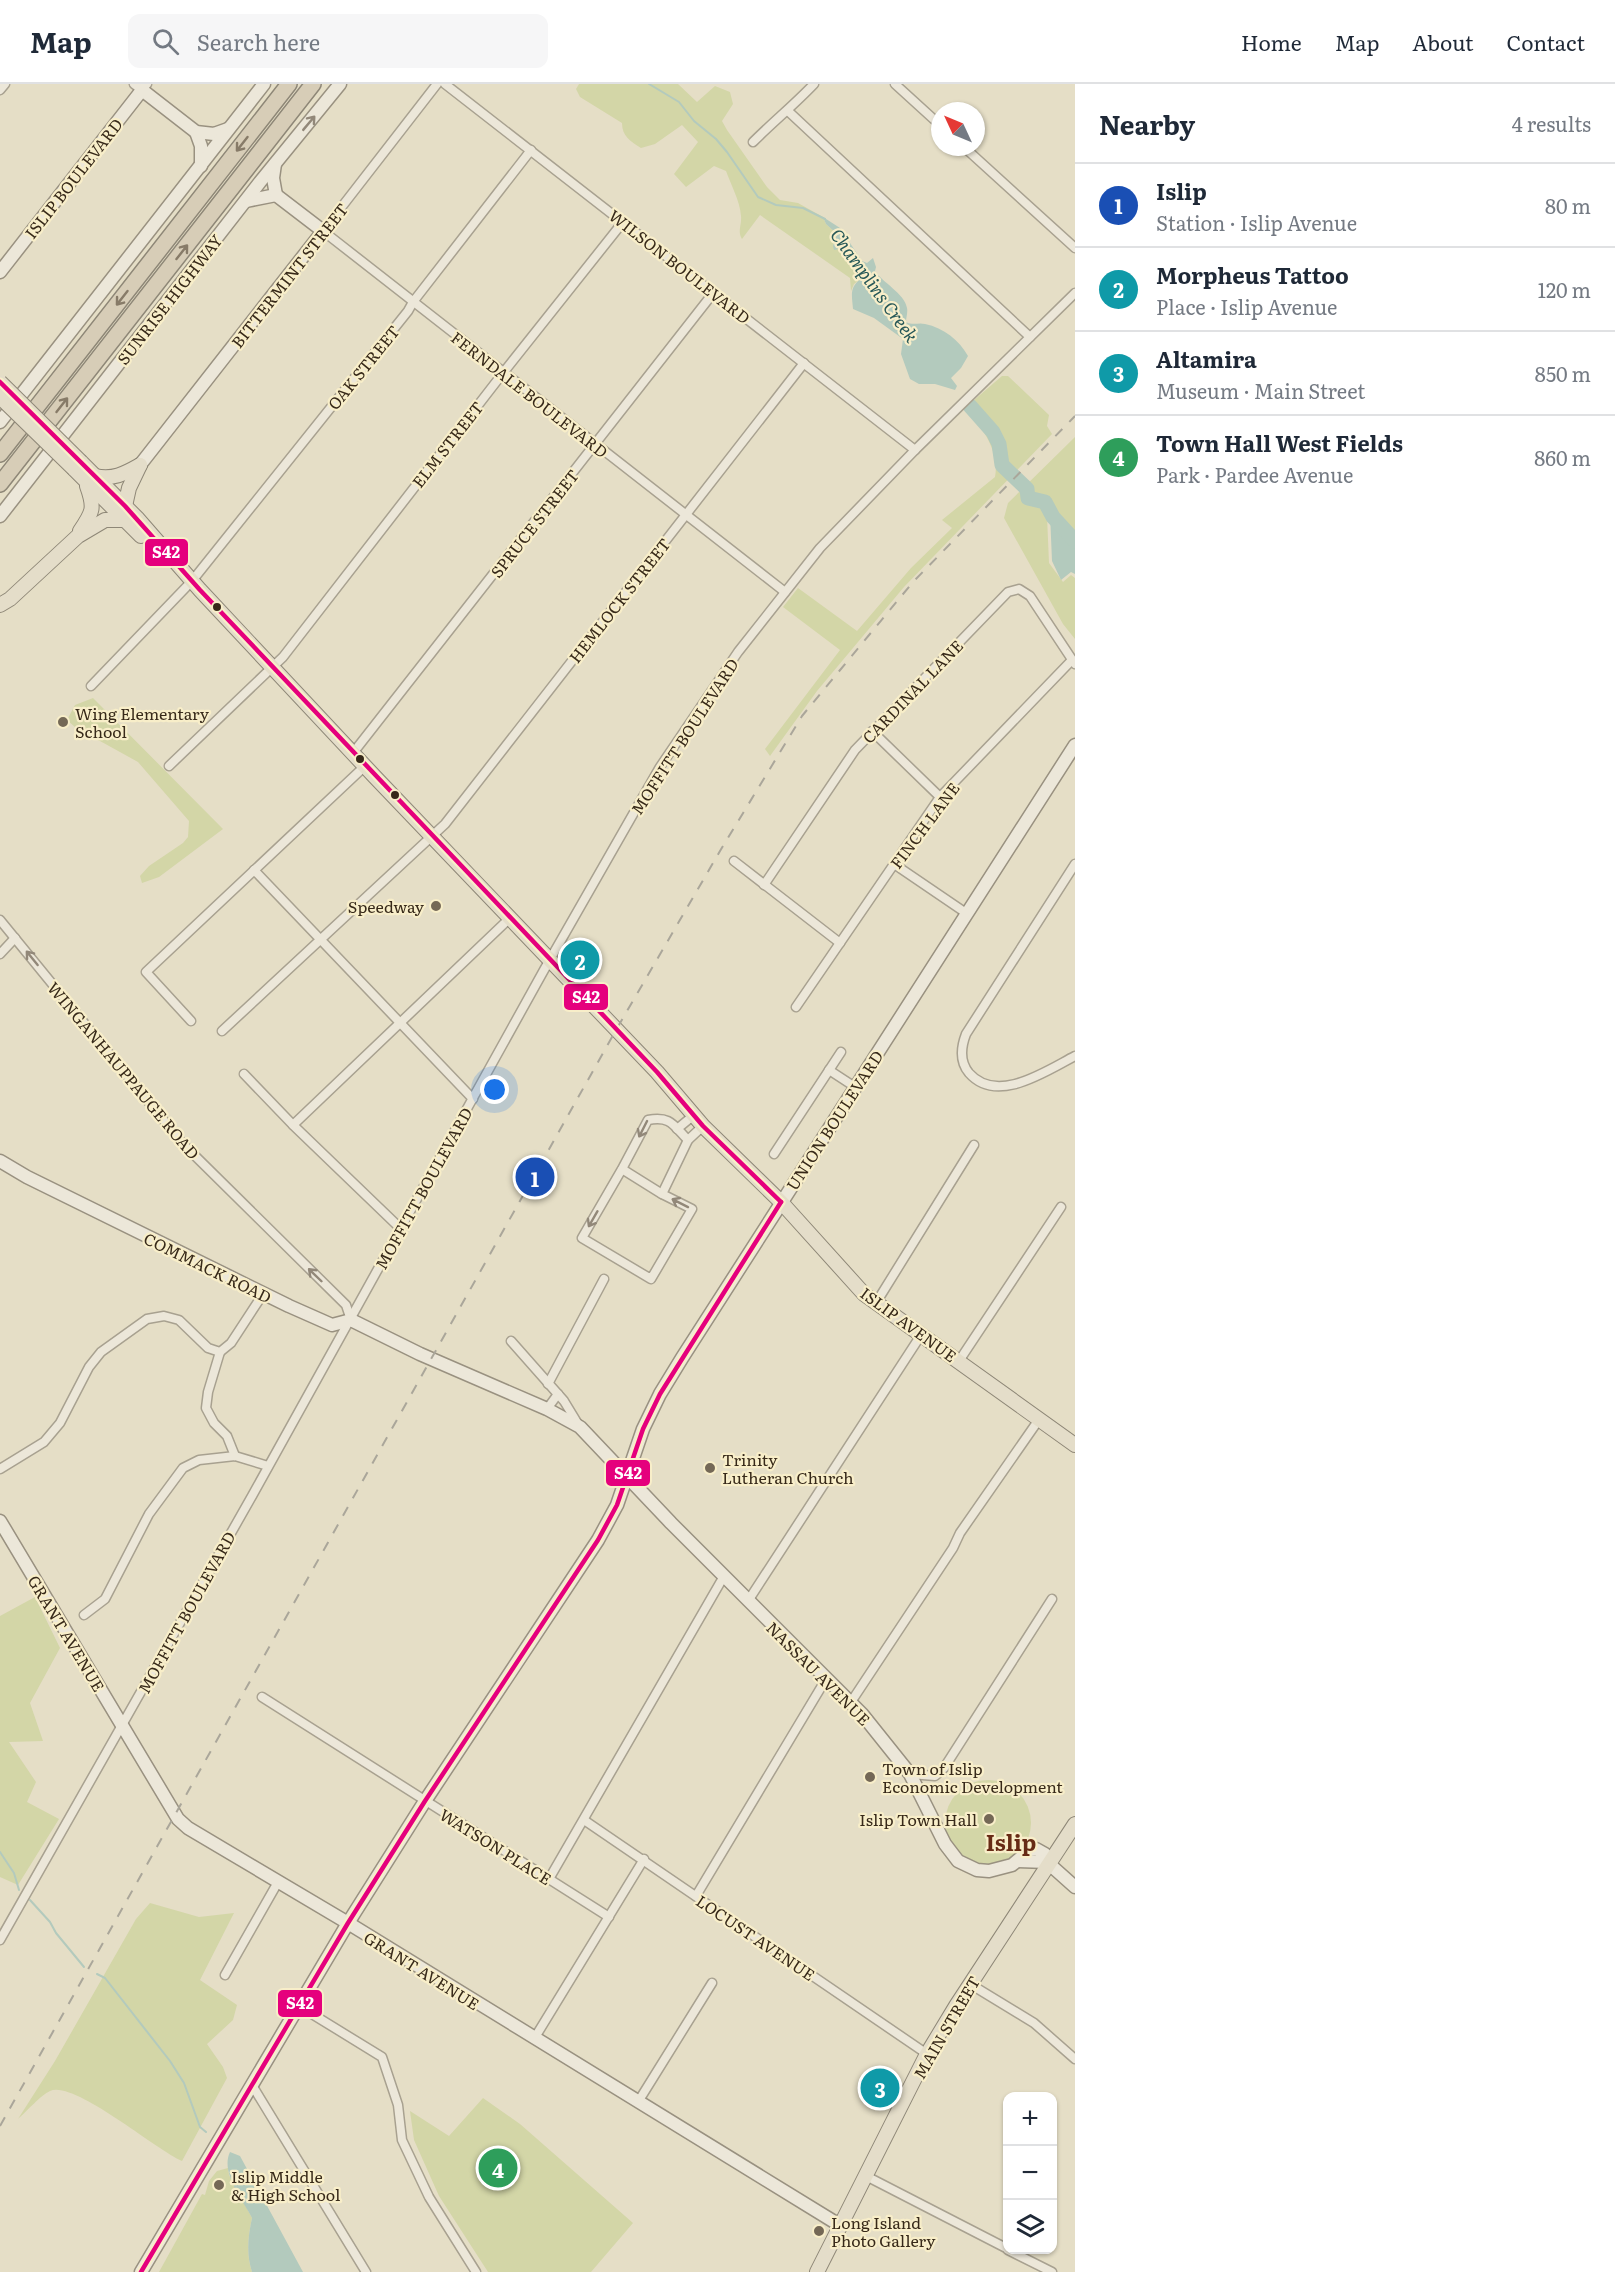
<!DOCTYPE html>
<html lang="en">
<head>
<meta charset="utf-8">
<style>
  :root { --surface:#fff; --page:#f6f6f7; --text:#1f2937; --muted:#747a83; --line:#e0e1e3; --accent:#746856 }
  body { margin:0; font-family:Literata,serif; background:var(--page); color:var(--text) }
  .controls { position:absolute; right:18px; bottom:18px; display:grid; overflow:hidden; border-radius:12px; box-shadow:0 2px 4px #0004 }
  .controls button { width:54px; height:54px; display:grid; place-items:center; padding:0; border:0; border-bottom:2px solid var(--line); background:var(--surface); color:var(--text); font:30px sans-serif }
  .compass { position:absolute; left:931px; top:18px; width:54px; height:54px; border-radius:50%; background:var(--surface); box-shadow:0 2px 4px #0004; rotate:314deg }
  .you { position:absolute; left:495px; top:1006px; width:21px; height:21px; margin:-15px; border:4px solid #fff; border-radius:50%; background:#1a73e8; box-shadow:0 0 0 9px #1a73e833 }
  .badge { display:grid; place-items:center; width:39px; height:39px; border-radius:50%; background:var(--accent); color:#fff; font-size:20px; font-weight:700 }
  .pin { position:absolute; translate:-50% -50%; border:3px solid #fff; box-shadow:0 2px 6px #0006 }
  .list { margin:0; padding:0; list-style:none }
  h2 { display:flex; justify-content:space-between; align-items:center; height:78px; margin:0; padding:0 24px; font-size:26px }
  h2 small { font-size:20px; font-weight:400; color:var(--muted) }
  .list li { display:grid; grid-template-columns:39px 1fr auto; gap:18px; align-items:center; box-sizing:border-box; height:84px; padding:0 24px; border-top:2px solid var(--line) }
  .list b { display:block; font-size:22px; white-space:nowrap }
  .list p { margin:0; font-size:20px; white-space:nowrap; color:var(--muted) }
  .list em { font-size:20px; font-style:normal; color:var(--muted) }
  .icon { flex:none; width:33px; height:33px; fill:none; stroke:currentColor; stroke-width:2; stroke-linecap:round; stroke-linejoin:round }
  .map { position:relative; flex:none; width:1075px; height:2188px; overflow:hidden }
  header { display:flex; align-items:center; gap:36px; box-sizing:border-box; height:84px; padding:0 30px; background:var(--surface); border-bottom:2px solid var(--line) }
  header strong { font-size:28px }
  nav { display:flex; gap:33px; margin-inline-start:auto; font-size:21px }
  .search { width:420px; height:54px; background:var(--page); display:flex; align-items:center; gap:15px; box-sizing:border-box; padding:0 21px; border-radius:12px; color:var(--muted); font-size:22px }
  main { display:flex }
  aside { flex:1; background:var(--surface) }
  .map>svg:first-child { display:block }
</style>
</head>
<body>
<header>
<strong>Map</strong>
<div class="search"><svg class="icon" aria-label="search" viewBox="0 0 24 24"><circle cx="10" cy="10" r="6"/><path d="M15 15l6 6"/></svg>Search here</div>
<nav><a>Home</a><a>Map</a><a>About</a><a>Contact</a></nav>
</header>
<main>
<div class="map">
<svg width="1075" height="2188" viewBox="0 0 1075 2188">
  <rect width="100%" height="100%" fill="#e5dec6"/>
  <g fill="#d3d6a7">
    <path d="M579 0H678L697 18 715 2 730 8 733 20 722 37 727 46 767 103 780 116 798 119 823 133 826 140 837 150 833 162 839 165 861 192V195L854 200 851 207 850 194 760 131 742 155C737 147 742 141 741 132 740 117 731 101 726 87L714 82 686 103 674 90 698 58 682 41 655 60 641 64C630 57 622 52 622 39L580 13 576 5Z"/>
    <path d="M1002 292H1008L1049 331 1047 342 1052 350 904 503 817 607 770 672 765 665 840 566 783 523 798 504 857 547 911 484 952 444 942 436 995 393C1000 366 981 343 966 323Z"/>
    <path d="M1075 353V448L1055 427 1047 432 1049 479 1063 498 1071 491 1075 494V555L1063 540 1004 434 1008 419Z"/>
    <path d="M93 614 223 745 159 793 142 799 140 792 149 782 183 759 188 753 189 737 138 678 100 657 84 651 67 636 75 621Z"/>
    <path d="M35 1513 60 1564 30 1619 43 1657 9 1658 36 1698 27 1718 59 1735 18 1801 0 1793V1532Z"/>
    <circle cx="988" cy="1739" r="43"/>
    <path d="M150 1819 199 1833 234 1829 200 1896 237 1921 233 1936 207 1960 223 1983 227 1994 182 2077C156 2066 74 1996 50 2007 41 2011 26 2028 18 2035L55 1977 136 1835Z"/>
    <path d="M483 2014 520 2040 633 2139 591 2188H488L439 2112 414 2056 410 2027 449 2052Z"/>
    <path d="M228 2084 229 2091 252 2134C248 2152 246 2170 252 2188H159L202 2110 205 2111 209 2097 217 2087Z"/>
  </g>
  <g fill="#b3cabd">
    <path d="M823 133 840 144 862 177 867 179 873 174 876 183 875 187C882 198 905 210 907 224 908 228 906 234 906 238 914 242 918 238 925 240 944 244 959 256 968 272L961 284 951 294 957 302 955 306 935 300H919L910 295 901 270 903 255 874 234 853 225C852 212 849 203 861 195V192L839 165 834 166 833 162 837 150 826 140Z"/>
    <path d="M1050 429 1075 454V490L1071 488 1061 496 1052 477Z"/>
    <path d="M230 2068 240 2072 303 2188H252C246 2170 248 2152 252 2134 243 2116 220 2089 230 2068Z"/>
  </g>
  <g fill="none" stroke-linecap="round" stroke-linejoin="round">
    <g stroke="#b3cabd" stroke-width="2">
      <path d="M649 0 679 18 694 37 716 55 727 68 758 113 776 121 803 124 825 135"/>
      <path d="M0 1768 14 1789 19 1806"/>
      <path d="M30 1816 50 1838 56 1849 84 1883"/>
      <path d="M97 1890 105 1894 170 1977 184 1999 200 2043 206 2048"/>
    </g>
    <path stroke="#b3cabd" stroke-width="15" d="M970 322 993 348 999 360 1002 381 1027 405 1028 414 1045 418 1053 433 1075 457"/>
    <g stroke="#a8a190" stroke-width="11">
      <g id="street">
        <path d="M134 0 142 6 147 0"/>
        <path d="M437 0 323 147 785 508"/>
        <path d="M445 0 915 366"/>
        <path d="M895 0 940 41"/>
        <path d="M0 6 5 0"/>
        <path d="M788 27 1030 253"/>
        <path d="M753 58C773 38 794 21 814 0"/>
        <path d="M964 63 1075 164"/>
        <path d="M91 602 192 497 408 227 413 218 531 66"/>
        <path d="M872 647 940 713"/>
        <path d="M353 669 714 208"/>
        <path d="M169 682 283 573 503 289 623 138"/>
        <path d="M734 777 840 859"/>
        <path d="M894 780 966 829"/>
        <path d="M1075 780 966 950C961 963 959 977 969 989 997 1021 1046 987 1075 972"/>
        <path d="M254 786 473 1015"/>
        <path d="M764 801 855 666 1008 508 1019 505 1030 512 1075 580"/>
        <path d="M0 836 183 1060 346 1221 351 1236"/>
        <path d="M0 870 15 854"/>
        <path d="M796 923 940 713 1072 576"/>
        <path d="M191 937 146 888 365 682"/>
        <path d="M222 947 445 740 804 279"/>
        <path d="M829 986 855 1003"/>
        <path d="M244 990 293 1041 400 1144"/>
        <path d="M293 1041 510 834"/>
        <path d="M677 1045 694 1031"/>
        <path d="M774 1070 841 968"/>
        <path d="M622 1085 662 1110 692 1125 651 1195 582 1154 622 1085 648 1036C671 1032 673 1041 688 1056"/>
        <path d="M662 1110 688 1056 703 1042"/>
        <path d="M876 1219 974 1061"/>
        <path d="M511 1257 564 1317 578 1340"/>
        <path d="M220 1268 208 1308 206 1324 214 1339 227 1352 235 1372"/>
        <path d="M959 1277 1061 1123"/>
        <path d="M548 1300 604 1195"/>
        <path d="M547 1325 558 1310"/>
        <path d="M0 1385 44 1358 60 1339 89 1283 101 1268 147 1235 164 1232 179 1236 208 1264 220 1268 231 1259 263 1210"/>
        <path d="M748 1517 921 1251"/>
        <path d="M84 1531 105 1515 149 1430 183 1384 199 1376 235 1372 268 1382"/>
        <path d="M262 1613 609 1833"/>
        <path d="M851 1618 953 1464 960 1449 1040 1334"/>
        <path d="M910 1690 935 1692 944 1684 1052 1515"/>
        <path d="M584 1736 927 1970"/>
        <path d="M549 1795 724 1492"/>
        <path d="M696 1812 826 1595"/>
        <path d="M0 1856 252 1412 544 886 660 683 738 568 820 464 915 366 1075 209"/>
        <path d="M225 1891 278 1798"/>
        <path d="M970 1900 1034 1939 1075 1975"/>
        <path d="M299 1922 382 1973 398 2021 402 2056 429 2113 476 2188"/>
        <path d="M534 1955 644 1775"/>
        <path d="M252 2001 366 2188"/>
        <path d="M638 2018 712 1899"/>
        <path d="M866 2092 1008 2165"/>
        <path d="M1008 2166 1052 2188"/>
      </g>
    </g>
    <g stroke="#999180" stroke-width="15">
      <g id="secondary">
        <path d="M196 48 201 62V82"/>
        <path d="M275 80 273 94 276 111"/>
        <path d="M246 117 276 111"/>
        <path d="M0 188 142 6 196 48 214 50 228 45"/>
        <path d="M0 338 264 0"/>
        <path d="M140 381 323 147 276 111"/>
        <path d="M0 432 260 98 340 0"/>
        <path d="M0 1077 27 1093 289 1222 332 1241 351 1236 420 1270 547 1325 580 1343 671 1439 862 1630 910 1690 945 1760 958 1777 977 1786 989 1787 1012 1781 1030 1766 1036 1765 1045 1770 1047 1778"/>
        <path d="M0 1437 178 1735 188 1744 348 1839 841 2142"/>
        <path d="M1018 1777 1047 1778 1075 1803"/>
        <path d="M141 2188 348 1839 425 1717 598 1456 617 1421 643 1345 660 1310 682 1274 1075 661"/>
      </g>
    </g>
    <g stroke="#8e8777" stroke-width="16">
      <g id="primary">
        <path d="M81 378 138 435 200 506 375 693 657 988 703 1042 781 1118 864 1210 1075 1361"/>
        <path d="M74 385 141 452"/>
        <path d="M95 392C113 396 124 390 140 381"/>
        <path d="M125 422 129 404 140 381"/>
        <path d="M80 447C93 428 95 424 87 402"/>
        <path d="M0 521 10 515 78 452 105 436H125"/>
        <path d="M817 2188 927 1970 956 1922 1075 1740"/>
      </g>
    </g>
    <g stroke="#8e8777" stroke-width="18">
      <g id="highway">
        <path d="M0 370 289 0"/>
        <path d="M0 400 313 0"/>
      </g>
    </g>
    <use href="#street" stroke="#ece7d9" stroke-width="8"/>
    <use href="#secondary" stroke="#ece7d9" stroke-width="12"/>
    <use href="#primary" stroke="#e4ddc9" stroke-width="14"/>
    <use href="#highway" stroke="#d7cdb7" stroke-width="15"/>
    <path stroke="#aaa69a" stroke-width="2" stroke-dasharray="10 10" stroke-linecap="butt" d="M0 2042 616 946 720 767 802 632 913 498 1075 332"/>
    <g stroke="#8e8777" stroke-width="16" stroke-linecap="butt">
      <g id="primary-bridge">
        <path d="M0 298 81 378"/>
        <path d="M0 313 74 385"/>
      </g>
    </g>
    <use href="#primary-bridge" stroke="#e4ddc9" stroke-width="14"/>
    <g stroke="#f8eec9" stroke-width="9">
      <g id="bus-1">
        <path d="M0 298 125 422 200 506 657 988 703 1042 781 1118"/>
        <path d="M141 2188 348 1839 425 1717 598 1456 617 1421 643 1345 660 1310 781 1118"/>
      </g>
    </g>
    <use href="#bus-1" stroke="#e5007d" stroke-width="4.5"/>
  </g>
  <defs><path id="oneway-shaft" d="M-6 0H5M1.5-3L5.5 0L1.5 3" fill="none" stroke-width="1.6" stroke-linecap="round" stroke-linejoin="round" transform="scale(1.5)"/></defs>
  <g stroke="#928879">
    <use href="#oneway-shaft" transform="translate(309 39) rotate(-50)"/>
    <use href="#oneway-shaft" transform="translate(32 874) rotate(-129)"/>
    <use href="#oneway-shaft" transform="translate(643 1045) rotate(117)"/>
    <use href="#oneway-shaft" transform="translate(680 1119) rotate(-153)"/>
    <use href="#oneway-shaft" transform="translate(593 1135) rotate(120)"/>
    <use href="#oneway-shaft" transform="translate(315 1191) rotate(-136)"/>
  </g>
  <g stroke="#877b68">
    <use href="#oneway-shaft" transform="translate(242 60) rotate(128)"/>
    <use href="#oneway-shaft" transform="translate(182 168) rotate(-52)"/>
    <use href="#oneway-shaft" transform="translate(122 214) rotate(128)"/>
    <use href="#oneway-shaft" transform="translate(62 321) rotate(-52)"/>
  </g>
  <g fill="#372919" stroke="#f8eec9" stroke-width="2">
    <circle cx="217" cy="523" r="5"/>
    <circle cx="360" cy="675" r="5"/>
    <circle cx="395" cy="711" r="5"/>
  </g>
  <g fill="#746856" stroke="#f8eec9" stroke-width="2">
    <circle cx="63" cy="638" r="6"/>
    <circle cx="436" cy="822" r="6"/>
    <circle cx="710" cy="1384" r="6"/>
    <circle cx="870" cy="1693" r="6"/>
    <circle cx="989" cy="1735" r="6"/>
    <circle cx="219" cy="2101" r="6"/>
    <circle cx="819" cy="2147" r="6"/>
  </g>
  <g text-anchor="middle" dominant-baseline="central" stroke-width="4.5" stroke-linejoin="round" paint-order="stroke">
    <g font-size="16" fill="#372919" stroke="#f8eec9">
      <text transform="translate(73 94) rotate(-52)">ISLIP BOULEVARD</text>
      <text transform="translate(680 182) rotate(38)">WILSON BOULEVARD</text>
      <text transform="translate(289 191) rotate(-52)">BITTERMINT STREET</text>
      <text transform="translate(169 215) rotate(-52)">SUNRISE HIGHWAY</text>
      <text transform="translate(363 283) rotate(-51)">OAK STREET</text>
      <text transform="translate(530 310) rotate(38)">FERNDALE BOULEVARD</text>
      <text transform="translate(447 360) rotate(-52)">ELM STREET</text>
      <text transform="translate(534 439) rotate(-52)">SPRUCE STREET</text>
      <text transform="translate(619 516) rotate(-52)">HEMLOCK STREET</text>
      <text transform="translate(912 607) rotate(-46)">CARDINAL LANE</text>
      <text transform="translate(684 652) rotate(-57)">MOFFITT BOULEVARD</text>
      <text transform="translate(924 741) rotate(-53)">FINCH LANE</text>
      <text transform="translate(124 986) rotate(50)">WINGANHAUPPAUGE ROAD</text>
      <text transform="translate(834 1036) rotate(-57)">UNION BOULEVARD</text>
      <text transform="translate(423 1104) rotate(-61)">MOFFITT BOULEVARD</text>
      <text transform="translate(208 1183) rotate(26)">COMMACK ROAD</text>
      <text transform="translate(909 1240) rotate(36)">ISLIP AVENUE</text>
      <text transform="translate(186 1528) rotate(-61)">MOFFITT BOULEVARD</text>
      <text transform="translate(67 1549) rotate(59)">GRANT AVENUE</text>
      <text transform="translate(819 1589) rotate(45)">NASSAU AVENUE</text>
      <text transform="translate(496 1762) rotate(32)">WATSON PLACE</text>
      <text transform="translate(756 1853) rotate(34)">LOCUST AVENUE</text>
      <text transform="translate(422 1886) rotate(32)">GRANT AVENUE</text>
      <text transform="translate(946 1943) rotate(-60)">MAIN STREET</text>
    </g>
    <g font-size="16" fill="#372919" stroke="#f8eec9" text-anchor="start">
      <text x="75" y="629">Wing Elementary<tspan x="75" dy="18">School</tspan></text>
      <text x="424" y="822" text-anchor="end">Speedway</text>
      <text x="722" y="1375">Trinity<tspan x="722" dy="18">Lutheran Church</tspan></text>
      <text x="882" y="1684">Town of Islip<tspan x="882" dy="18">Economic Development</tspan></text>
      <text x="977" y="1735" text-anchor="end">Islip Town Hall</text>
      <text x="231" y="2092">Islip Middle<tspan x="231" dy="18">&amp; High School</tspan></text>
      <text x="831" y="2138">Long Island<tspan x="831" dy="18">Photo Gallery</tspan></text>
    </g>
    <g font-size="18" font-style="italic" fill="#275858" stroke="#f8eec9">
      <text transform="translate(875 201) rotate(54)">Champlins Creek</text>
    </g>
    <g font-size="22" font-weight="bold" fill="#672b15" stroke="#f8eec9">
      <text x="1011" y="1757">Islip</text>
    </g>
  </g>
  <g stroke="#f8eec9" stroke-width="2">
    <rect x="144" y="454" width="45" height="29" rx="6" fill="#e5007d"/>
    <rect x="563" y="899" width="46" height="28" rx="6" fill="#e5007d"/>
    <rect x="605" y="1375" width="46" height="28" rx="6" fill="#e5007d"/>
    <rect x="277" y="1905" width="46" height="29" rx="6" fill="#e5007d"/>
  </g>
  <g font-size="16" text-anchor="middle" font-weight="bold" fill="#fff">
    <text x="166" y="474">S42</text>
    <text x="586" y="919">S42</text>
    <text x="628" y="1395">S42</text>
    <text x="300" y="1925">S42</text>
  </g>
</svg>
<div class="controls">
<button>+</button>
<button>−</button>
<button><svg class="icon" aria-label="layers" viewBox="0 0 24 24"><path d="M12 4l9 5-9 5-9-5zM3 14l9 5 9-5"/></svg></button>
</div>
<svg class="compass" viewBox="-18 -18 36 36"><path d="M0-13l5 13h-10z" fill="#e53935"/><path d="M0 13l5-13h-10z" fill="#747a83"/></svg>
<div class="you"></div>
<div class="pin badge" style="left:535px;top:1093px;background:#1a4fb4">1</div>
<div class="pin badge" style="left:580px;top:876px;background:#0f9aa8">2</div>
<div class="pin badge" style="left:880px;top:2004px;background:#0f9aa8">3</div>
<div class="pin badge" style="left:498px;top:2084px;background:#2e9e5b">4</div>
</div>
<aside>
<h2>Nearby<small>4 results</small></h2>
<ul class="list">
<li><span class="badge" style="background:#1a4fb4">1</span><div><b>Islip</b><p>Station · Islip Avenue</p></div><em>80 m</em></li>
<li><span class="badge" style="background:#0f9aa8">2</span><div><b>Morpheus Tattoo</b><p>Place · Islip Avenue</p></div><em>120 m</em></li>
<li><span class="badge" style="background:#0f9aa8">3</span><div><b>Altamira</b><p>Museum · Main Street</p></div><em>850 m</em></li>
<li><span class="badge" style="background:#2e9e5b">4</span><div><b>Town Hall West Fields</b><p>Park · Pardee Avenue</p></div><em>860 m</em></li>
</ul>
</aside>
</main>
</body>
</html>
